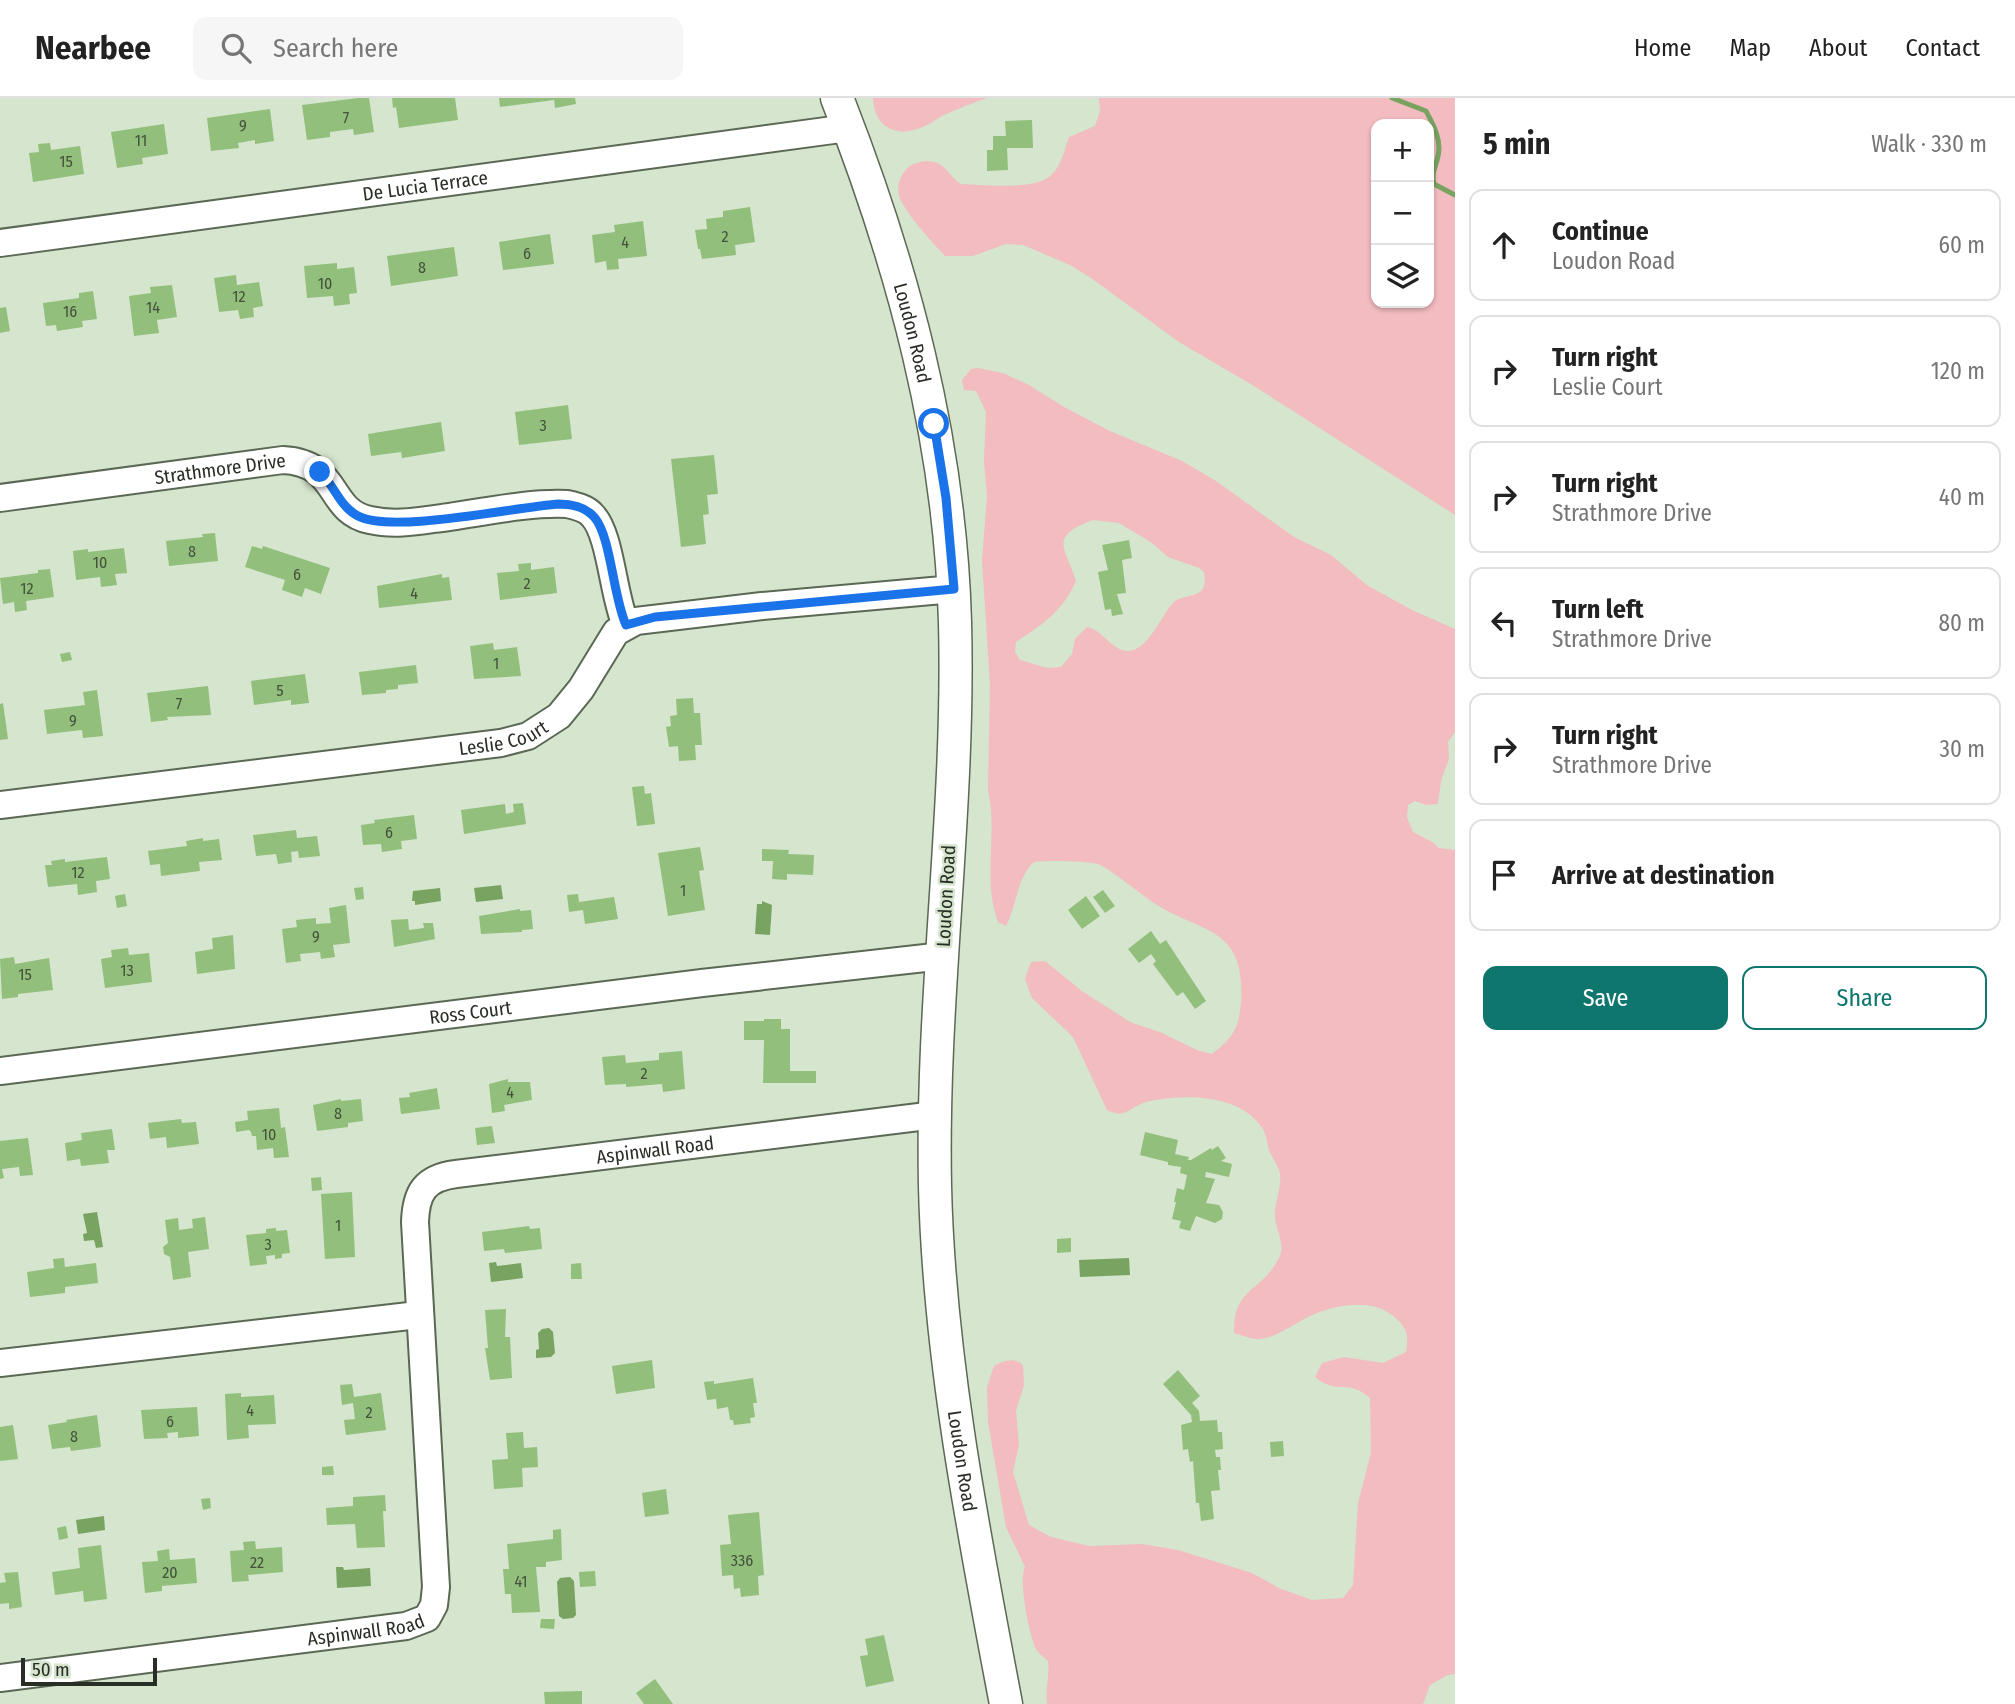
<!DOCTYPE html>
<html lang="en">
<head>
<meta charset="utf-8">
<style>
  :root { --surface:#fff; --page:#f6f6f6; --text:#222; --muted:#767676; --line:#e0e0e0; --accent:#0f766e }
  body { margin:0; font-family:"Fira Sans Condensed",sans-serif; background:var(--page); color:var(--text) }
  .controls { position:absolute; right:21px; top:21px; display:grid; overflow:hidden; border-radius:14px; box-shadow:0 2px 5px #0004 }
  .controls button { width:63px; height:63px; display:grid; place-items:center; padding:0; border:0; border-bottom:2px solid var(--line); background:var(--surface); color:var(--text); font:35px sans-serif }
  .scale { position:absolute; left:21px; bottom:18px; width:136px; box-sizing:border-box; padding-left:7px; border:4px solid #282e25; border-top:0; font-size:19px; line-height:24px; white-space:nowrap; color:#282e25; -webkit-text-stroke:5px #d5e5ce; paint-order:stroke }
  .stop { position:absolute; width:21px; height:21px; margin:-16px; border:5px solid #1a73e8; border-radius:50%; background:#fff }
  .stop.end { background:#1a73e8; border-color:#fff; box-shadow:0 2px 7px #0008 }
  .list { margin:0; padding:0; list-style:none }
  h2 { display:flex; justify-content:space-between; align-items:center; height:91px; margin:0; padding:0 28px; font-size:30px }
  h2 small { font-size:23px; font-weight:400; color:var(--muted) }
  .list li { display:grid; grid-template-columns:46px 1fr auto; gap:21px; align-items:center; box-sizing:border-box; height:112px; margin:0 14px 14px; padding:0 14px; border:2px solid var(--line); border-radius:14px }
  .list b { display:block; font-size:26px; white-space:nowrap }
  .list p { margin:0; font-size:23px; white-space:nowrap; color:var(--muted) }
  .list em { font-size:23px; font-style:normal; color:var(--muted) }
  .actions { display:flex; gap:14px; padding:21px 28px }
  .actions a { flex:1; padding:16px 0; border:2px solid var(--accent); border-radius:14px; text-align:center; font-size:24px; color:var(--accent) }
  .actions .main { background:var(--accent); color:#fff }
  .icon { flex:none; width:38px; height:38px; fill:none; stroke:currentColor; stroke-width:2; stroke-linecap:round; stroke-linejoin:round }
  .map { position:relative; flex:none; width:1455px; height:1606px; overflow:hidden }
  header { display:flex; align-items:center; gap:42px; box-sizing:border-box; height:98px; padding:0 35px; background:var(--surface); border-bottom:2px solid var(--line) }
  header strong { font-size:33px }
  nav { display:flex; gap:38px; margin-inline-start:auto; font-size:24px }
  .search { width:490px; height:63px; background:var(--page); display:flex; align-items:center; gap:18px; box-sizing:border-box; padding:0 24px; border-radius:14px; color:var(--muted); font-size:26px }
  main { display:flex }
  aside { flex:1; background:var(--surface) }
  .map>svg:first-child { display:block }
</style>
</head>
<body>
<header>
<strong>Nearbee</strong>
<div class="search"><svg class="icon" aria-label="search" viewBox="0 0 24 24"><circle cx="10" cy="10" r="6"/><path d="M15 15l6 6"/></svg>Search here</div>
<nav><a>Home</a><a>Map</a><a>About</a><a>Contact</a></nav>
</header>
<main>
<div class="map">
<svg width="1455" height="1606" viewBox="0 0 1455 1606">
  <rect width="100%" height="100%" fill="#d5e5ce"/>
  <g fill="#f2bcc0" fill-rule="evenodd">
    <path d="M873 0H987C973 5 959 10 946 16 939 19 934 24 927 27 900 41 874 32 873 0Z"/>
    <path d="M1099 0H1455V417L1254 288 1179 244 1091 180 1070 167 1023 147 1006 146 973 158H945C933 145 903 113 899 97 896 86 902 74 910 68 918 63 929 62 937 65 947 69 952 81 961 86 982 87 1032 92 1049 79 1061 70 1064 53 1069 39L1095 28 1100 13ZM1376 26H1429V205H1376Z"/>
    <path d="M978 270 1003 275 1029 287 1064 309 1110 333 1182 363 1216 383 1294 439 1331 457 1368 488 1414 513 1455 531V634L1448 644 1449 661 1441 683 1438 706 1426 707 1415 703 1408 707 1407 719 1413 734 1434 745 1439 750 1455 752V1576L1448 1577 1430 1587 1423 1606H1047C1045 1591 1050 1578 1048 1563 1044 1559 1039 1556 1036 1551 1029 1537 1018 1481 1025 1469L1006 1429 988 1324 987 1289 994 1268C1004 1262 1014 1259 1023 1267L1024 1287 1016 1313 1019 1347 1013 1374 1029 1427 1051 1439 1089 1448 1142 1446 1178 1452 1252 1475 1279 1490 1312 1502 1343 1500 1353 1487 1358 1405 1371 1355 1370 1300C1348 1280 1338 1298 1315 1279L1322 1265 1344 1259 1383 1265 1406 1254C1409 1236 1407 1229 1392 1217 1370 1200 1334 1207 1310 1218 1295 1225 1278 1239 1260 1241 1253 1242 1242 1237 1234 1235 1233 1189 1262 1194 1279 1160 1286 1146 1276 1133 1275 1119 1274 1105 1282 1090 1280 1076 1279 1068 1272 1060 1269 1052 1267 1044 1266 1033 1260 1027 1237 996 1185 996 1150 1003 1130 1007 1128 1022 1107 1012L1073 939 1032 900 1025 881 1031 864 1045 863 1082 893 1130 924 1162 935 1197 952 1212 956C1234 939 1239 930 1241 903 1246 826 1199 836 1151 803 1141 796 1106 768 1098 766 1086 763 1048 762 1034 764 1017 779 1017 807 1006 828L998 824C982 782 998 735 988 692L990 587 982 462 987 399 984 363 986 314 976 293 964 292 962 282 971 271ZM1093 422 1119 425 1152 445 1168 459 1199 470 1204 474C1205 482 1206 489 1200 494 1193 499 1181 498 1174 504 1161 517 1148 553 1128 553 1112 553 1103 532 1087 529L1075 541 1072 556 1061 569 1047 570 1020 562 1015 554 1016 544C1042 527 1063 513 1076 483 1066 450 1047 439 1093 422Z"/>
  </g>
  <g fill="#78a361">
    <path d="M501 787 503 801 476 804 474 790Z"/>
    <path d="M440 790 441 803 415 807V803H412L413 793Z"/>
    <path d="M762 803 772 807 770 837 755 836 757 806H762Z"/>
    <path d="M97 1114 103 1149 96 1150 94 1142 84 1143 83 1136 87 1135 83 1116Z"/>
    <path d="M1129 1160 1130 1177 1080 1179 1079 1162Z"/>
    <path d="M496 1164 497 1168 521 1165 523 1180 491 1184 489 1165Z"/>
    <path d="M549 1230 553 1234 555 1255 551 1259 536 1260V1252L539 1251 538 1235 542 1231Z"/>
    <path d="M104 1418 105 1432 78 1436 76 1422Z"/>
    <path d="M336 1469H343L344 1472 370 1470 371 1488 337 1490Z"/>
    <path d="M570 1479 574 1483 576 1517 573 1520 563 1521 559 1518 557 1484 560 1480Z"/>
  </g>
  <g fill="none" stroke-linecap="round" stroke-linejoin="round">
    <path stroke="#78a361" stroke-width="5" d="M1392 0 1426 13C1433 26 1442 42 1438 58 1436 69 1431 74 1434 86L1455 97"/>
  </g>
  <g fill="#93bf7c">
    <path d="M358 0H369L374 34 354 37 353 31 330 34V39L307 42 302 7Z"/>
    <path d="M392 0H455L458 22 399 30 396 9 393 10Z"/>
    <path d="M499 0H554V2L500 9Z"/>
    <path d="M554 0H575L576 6 555 10Z"/>
    <path d="M270 11 274 43 255 46V42L238 45 239 50 211 53 207 20Z"/>
    <path d="M1032 22 1033 50H1007L1008 72 987 73V52H993V38H1006L1005 23Z"/>
    <path d="M164 26 168 56 142 60 143 66 117 70 111 34Z"/>
    <path d="M50 45 51 52 80 48 84 76 33 84 29 55 39 54 38 46Z"/>
    <path d="M750 109 755 144 735 147 736 157 702 161 700 151H698L695 132 707 131 706 121 723 119V113Z"/>
    <path d="M643 123 647 158 618 161 619 171 607 172 606 163 595 165 592 137 615 134 614 127Z"/>
    <path d="M550 136 554 166 503 172 499 144Z"/>
    <path d="M454 149 458 178 391 188 387 158Z"/>
    <path d="M337 165V171L354 169 357 195 349 196 350 206 334 208 333 198 307 200 304 168Z"/>
    <path d="M236 177 237 187 259 184 263 208 253 210 254 219 240 221 238 212 219 214 214 180Z"/>
    <path d="M172 187 177 219 157 222 159 235 134 238 129 198 151 195 150 189Z"/>
    <path d="M93 193 97 221 82 223 83 229 57 233 56 227 46 228 43 205 79 200V195Z"/>
    <path d="M6 209 10 233 0 235V210Z"/>
    <path d="M568 307 572 341 519 347 515 314Z"/>
    <path d="M441 324 445 353 402 360 401 354 371 358 368 336Z"/>
    <path d="M714 357 718 396 707 397 709 416 703 417 706 446 681 449 671 361Z"/>
    <path d="M215 435 218 463 169 468 166 443 203 439 202 436Z"/>
    <path d="M1129 442 1132 460 1122 462 1126 495 1117 496 1123 516 1112 518 1111 511 1105 512 1098 474 1108 472 1102 447Z"/>
    <path d="M252 448 262 451 263 448 330 470 321 496 305 490 302 499 282 492 285 482 245 469Z"/>
    <path d="M124 450 127 475 115 476 117 487 101 489 100 479 76 482 73 453 88 451V454Z"/>
    <path d="M531 465V472L554 469 557 495 500 502 497 475 519 473 518 466Z"/>
    <path d="M50 471 54 499 26 503 27 512 15 514 14 504 3 506 0 480 38 475V472Z"/>
    <path d="M442 476V480L449 479 452 502 379 510 377 488Z"/>
    <path d="M493 545 494 552 517 549 521 578 474 581 470 548Z"/>
    <path d="M70 554 72 562 62 564 60 556Z"/>
    <path d="M416 567 418 585 398 587V591L386 592V595L362 597 359 574Z"/>
    <path d="M305 576 309 605 291 607V602L254 607 251 583Z"/>
    <path d="M208 588 211 617 167 619 168 622 151 624 147 595Z"/>
    <path d="M97 592 103 638 83 640 82 632 47 636 44 612 85 607 83 594Z"/>
    <path d="M693 600 694 615H700L702 647H695L696 662 679 663 678 648 669 649 666 629 671 628 670 618 677 617 676 601Z"/>
    <path d="M3 605 8 641 0 642V606Z"/>
    <path d="M644 688 645 696 651 695 655 726 637 728 632 689Z"/>
    <path d="M523 705 526 726 464 736 461 712 505 706 506 716 514 714 513 706Z"/>
    <path d="M414 717 417 741 401 743 402 751 382 754 381 746 363 747 361 727 375 725 374 722Z"/>
    <path d="M296 732 297 740 317 738 320 758 299 760 298 753 291 754 292 764 278 766 276 756 256 758 253 737Z"/>
    <path d="M203 740V743L219 741 222 762 199 764 200 773 161 778 160 766 150 767 148 753 187 748 186 743Z"/>
    <path d="M700 749 704 772 699 773 705 812 668 818 658 755Z"/>
    <path d="M762 751 789 752 788 756 814 757 813 777 787 776V782L772 781 773 763H762Z"/>
    <path d="M107 759 110 781 96 783 97 794 78 797 77 786 48 789 45 767H52L51 763 65 761V764Z"/>
    <path d="M363 789 364 801 356 802 354 790Z"/>
    <path d="M1103 792 1115 808 1105 815 1093 799Z"/>
    <path d="M125 796 127 808 117 810 115 798Z"/>
    <path d="M578 796 579 804 614 799 618 821 585 826 583 812 569 814 567 797Z"/>
    <path d="M1086 798 1100 818 1082 831 1068 812Z"/>
    <path d="M346 807 350 845 333 847 335 859 321 861 320 854 300 856 301 863 286 865 282 831 297 829 296 822 316 820V826L331 825 329 810Z"/>
    <path d="M520 811V813L531 812 533 831 522 832V834L481 836 479 818Z"/>
    <path d="M408 821 409 832 424 830 423 825H433L435 841 394 849 391 822Z"/>
    <path d="M1151 833 1160 846 1166 842 1206 903 1195 911 1183 894 1177 898 1153 866 1156 863 1151 856 1139 865 1128 851Z"/>
    <path d="M233 837 235 871 197 876 195 854 213 851 212 840Z"/>
    <path d="M128 850 129 857 149 855 152 884 105 890 101 861 112 859 111 852Z"/>
    <path d="M14 859 15 866 49 860 53 892 18 896V899L2 901 0 861Z"/>
    <path d="M764 921H781V931H790V973H816V985H763L764 942H744V923H764Z"/>
    <path d="M682 953 685 991 663 994 662 986 626 989V986L605 987 602 959 625 957 626 965 659 962V955Z"/>
    <path d="M508 981V984H530L532 1002 504 1007 505 1013 492 1015 489 986Z"/>
    <path d="M437 990 440 1011 401 1016 399 1000 410 999 409 995Z"/>
    <path d="M341 1001V1003L361 1001 363 1023 348 1025V1029L317 1033 313 1007Z"/>
    <path d="M279 1010 281 1030 285 1029 289 1059 274 1060 273 1050 257 1052 256 1038H252L251 1034 249 1032 236 1034 235 1024 248 1022 247 1013Z"/>
    <path d="M181 1021 182 1025 196 1024 199 1046 167 1050 166 1039 150 1041 148 1025Z"/>
    <path d="M492 1028 495 1045 477 1047 475 1030Z"/>
    <path d="M112 1031 115 1052H107L109 1065 81 1068 80 1061 67 1063 65 1045 82 1042 81 1035Z"/>
    <path d="M1145 1034 1178 1042 1175 1056 1189 1059 1188 1062H1191L1211 1050 1212 1052 1218 1048 1226 1060 1221 1063 1232 1066 1229 1079 1206 1074 1205 1079 1215 1081 1206 1105 1219 1107 1223 1114 1222 1121 1215 1125 1196 1118 1190 1133 1179 1130 1181 1123 1172 1121 1176 1104H1174L1177 1090 1184 1092 1187 1077 1180 1075 1181 1069 1168 1067V1064L1140 1057Z"/>
    <path d="M28 1040 33 1077 20 1078 19 1069 2 1071 4 1080 0 1081V1043Z"/>
    <path d="M321 1079 322 1092 312 1093 311 1080Z"/>
    <path d="M352 1094 355 1159 325 1161 321 1096Z"/>
    <path d="M205 1119 209 1151 188 1154 191 1179 173 1182 170 1159 164 1156 163 1149 168 1145 165 1122 178 1120 179 1132 193 1130 192 1121Z"/>
    <path d="M529 1128 530 1131 540 1130 542 1151 505 1155 504 1151 484 1153 482 1134Z"/>
    <path d="M276 1130V1133L287 1132 290 1155 282 1156V1160L275 1161V1157L266 1158 267 1166 250 1168 246 1137 266 1135V1131Z"/>
    <path d="M1071 1140V1154L1057 1155V1141Z"/>
    <path d="M64 1160 65 1169 96 1165 98 1185 65 1189V1195L30 1199 27 1174 54 1170 53 1161Z"/>
    <path d="M581 1165 582 1181H571V1166Z"/>
    <path d="M506 1211 505 1239H510L512 1280 490 1282 485 1250H488L485 1212Z"/>
    <path d="M652 1262 655 1290 616 1296 612 1268Z"/>
    <path d="M1178 1272 1200 1298 1192 1305 1199 1313 1200 1323 1217 1322 1218 1334H1222L1223 1351 1215 1352 1216 1359H1220L1221 1372H1218L1220 1392 1211 1393 1214 1421 1201 1423 1199 1405H1196L1193 1363 1190 1364 1188 1351 1183 1352 1181 1327 1192 1324 1191 1317 1163 1286Z"/>
    <path d="M753 1280 757 1305H753L755 1319 750 1320 751 1325 734 1327 733 1322H730L728 1309 717 1311 716 1301 707 1302 704 1284 714 1283V1286Z"/>
    <path d="M352 1286 354 1299 381 1295 386 1332 346 1337 344 1322 355 1321 353 1305 342 1307 340 1287Z"/>
    <path d="M241 1295V1299L274 1297 276 1326 248 1327 249 1340 227 1342 225 1296Z"/>
    <path d="M197 1309 199 1338 178 1340V1334L167 1335 168 1340 144 1341 141 1312Z"/>
    <path d="M97 1317 101 1349 71 1353 70 1349 52 1351 48 1327 67 1324 66 1322Z"/>
    <path d="M13 1327 18 1361 0 1363V1329Z"/>
    <path d="M523 1334 524 1350 537 1349 538 1369 522 1370 523 1389 494 1391 492 1362 508 1361 506 1335Z"/>
    <path d="M1283 1343 1284 1358 1271 1359 1270 1344Z"/>
    <path d="M333 1368 334 1377H322V1369Z"/>
    <path d="M666 1391 669 1416 645 1419 642 1395Z"/>
    <path d="M385 1397 386 1413H383L385 1449 357 1450 355 1426 327 1427 326 1410 353 1408V1399Z"/>
    <path d="M210 1400 211 1410 203 1412 201 1401Z"/>
    <path d="M759 1414 764 1477 758 1478 759 1497 741 1499 740 1490 734 1491 733 1477 722 1478 720 1447 731 1446 728 1417Z"/>
    <path d="M66 1428 68 1440 59 1442 57 1430Z"/>
    <path d="M561 1431 562 1462 546 1464V1469H536L540 1514 512 1515 511 1496H505L503 1471H509L507 1446 553 1441V1432Z"/>
    <path d="M255 1443 256 1451 282 1449 283 1474 248 1477 249 1483 232 1484 230 1453 244 1452 243 1444Z"/>
    <path d="M101 1447 107 1501 84 1504 83 1493 55 1497 52 1474 80 1470 78 1450Z"/>
    <path d="M169 1451 170 1462 195 1460 197 1485 162 1488V1493L145 1495 142 1464 158 1463 157 1453Z"/>
    <path d="M595 1473 596 1488 580 1489 579 1474Z"/>
    <path d="M18 1474 22 1509 9 1511V1505L0 1506V1485L6 1484 4 1475Z"/>
    <path d="M541 1521H555L554 1531 540 1530Z"/>
    <path d="M884 1537 894 1583 866 1589 860 1558 868 1557 865 1541Z"/>
    <path d="M655 1581 673 1606H644L636 1595Z"/>
    <path d="M582 1593V1606H545L544 1594Z"/>
  </g>
  <g fill="none" stroke-linecap="round" stroke-linejoin="round">
    <g stroke="#5b6854" stroke-width="30">
      <g id="minor">
        <path id="s1" d="M0 145 848 30"/>
        <path id="s2" d="M0 400 283 362C341 365 326 413 370 422 392 427 413 424 434 421 475 416 526 404 567 406 576 408 586 410 592 417 611 436 613 499 626 527"/>
        <path id="s3" d="M0 707 501 645 528 638 559 618 581 591 616 534 636 523 762 508 954 491"/>
        <path id="s4" d="M0 973 702 885 943 858"/>
        <path d="M0 1265 418 1217"/>
        <path id="s5" d="M0 1580 406 1528 427 1520 434 1507 436 1489 415 1124C416 1094 425 1080 456 1076L935 1017"/>
      </g>
    </g>
    <g stroke="#5b6854" stroke-width="35">
      <g id="major">
        <path id="s6" d="M837 0C903 168 950 342 955 524 960 712 931 900 935 1088 939 1260 974 1437 1006 1606"/>
      </g>
    </g>
    <use href="#minor" stroke="#fff" stroke-width="26"/>
    <use href="#major" stroke="#fff" stroke-width="32"/>
  </g>
  <g fill="none" stroke-linecap="round" stroke-linejoin="round">
    <path stroke="#1a73e8" stroke-width="9" d="M320 374C335 388 339 408 358 418 393 436 514 409 559 406 572 406 586 409 595 420 611 440 613 498 626 527L655 519 954 491 946 400 934 326"/>
  </g>
  <g text-anchor="middle" dominant-baseline="central" stroke-width="5" stroke-linejoin="round" paint-order="stroke">
    <g font-size="16" fill="#43523b">
      <text x="346" y="19">7</text>
      <text x="243" y="27">9</text>
      <text x="141" y="42">11</text>
      <text x="66" y="63">15</text>
      <text x="725" y="138">2</text>
      <text x="625" y="144">4</text>
      <text x="527" y="155">6</text>
      <text x="422" y="169">8</text>
      <text x="325" y="185">10</text>
      <text x="239" y="198">12</text>
      <text x="153" y="209">14</text>
      <text x="70" y="213">16</text>
      <text x="543" y="327">3</text>
      <text x="192" y="453">8</text>
      <text x="100" y="464">10</text>
      <text x="297" y="476">6</text>
      <text x="527" y="485">2</text>
      <text x="27" y="490">12</text>
      <text x="414" y="495">4</text>
      <text x="496" y="565">1</text>
      <text x="280" y="592">5</text>
      <text x="179" y="605">7</text>
      <text x="73" y="622">9</text>
      <text x="389" y="734">6</text>
      <text x="78" y="774">12</text>
      <text x="683" y="792">1</text>
      <text x="316" y="838">9</text>
      <text x="127" y="872">13</text>
      <text x="25" y="876">15</text>
      <text x="644" y="975">2</text>
      <text x="510" y="994">4</text>
      <text x="338" y="1015">8</text>
      <text x="269" y="1036">10</text>
      <text x="338" y="1127">1</text>
      <text x="268" y="1146">3</text>
      <text x="250" y="1312">4</text>
      <text x="369" y="1314">2</text>
      <text x="170" y="1323">6</text>
      <text x="74" y="1338">8</text>
      <text x="742" y="1462">336</text>
      <text x="257" y="1464">22</text>
      <text x="170" y="1474">20</text>
      <text x="521" y="1483">41</text>
    </g>
    <g font-size="19" fill="#282e25" stroke="#d5e5ce">
      <text stroke="none"><textPath href="#s1" startOffset="429">De Lucia Terrace</textPath></text>
      <text stroke="none"><textPath href="#s6" startOffset="247">Loudon Road</textPath></text>
      <text stroke="none"><textPath href="#s2" startOffset="222">Strathmore Drive</textPath></text>
      <text stroke="none"><textPath href="#s3" startOffset="508">Leslie Court</textPath></text>
      <text transform="translate(946 798) rotate(-87)">Loudon Road</text>
      <text stroke="none"><textPath href="#s4" startOffset="474">Ross Court</textPath></text>
      <text stroke="none"><textPath href="#s5" startOffset="1102">Aspinwall Road</textPath></text>
      <text stroke="none"><textPath href="#s6" startOffset="1381">Loudon Road</textPath></text>
      <text stroke="none"><textPath href="#s5" startOffset="369">Aspinwall Road</textPath></text>
    </g>
  </g>
</svg>
<div class="controls">
<button>+</button>
<button>−</button>
<button><svg class="icon" aria-label="layers" viewBox="0 0 24 24"><path d="M12 4l9 5-9 5-9-5zM3 14l9 5 9-5"/></svg></button>
</div>
<div class="scale">50 m</div>
<div class="stop" style="left:934px;top:326px"></div>
<div class="stop end" style="left:320px;top:374px"></div>
</div>
<aside>
<h2>5 min<small>Walk · 330 m</small></h2>
<ul class="list">
<li><svg class="icon" aria-label="ahead" viewBox="0 0 24 24"><path d="M12 20V5M6 11l6-6 6 6"/></svg><div><b>Continue</b><p>Loudon Road</p></div><em>60 m</em></li>
<li><svg class="icon" aria-label="right" viewBox="0 0 24 24"><path d="M7 20v-9h11M14 6l5 5-5 5"/></svg><div><b>Turn right</b><p>Leslie Court</p></div><em>120 m</em></li>
<li><svg class="icon" aria-label="right" viewBox="0 0 24 24"><path d="M7 20v-9h11M14 6l5 5-5 5"/></svg><div><b>Turn right</b><p>Strathmore Drive</p></div><em>40 m</em></li>
<li><svg class="icon" aria-label="left" viewBox="0 0 24 24"><path d="M17 20v-9H6M10 6l-5 5 5 5"/></svg><div><b>Turn left</b><p>Strathmore Drive</p></div><em>80 m</em></li>
<li><svg class="icon" aria-label="right" viewBox="0 0 24 24"><path d="M7 20v-9h11M14 6l5 5-5 5"/></svg><div><b>Turn right</b><p>Strathmore Drive</p></div><em>30 m</em></li>
<li><svg class="icon" aria-label="arrive" viewBox="0 0 24 24"><path d="M6 21V4h12l-3 4 3 4H6"/></svg><div><b>Arrive at destination</b></div></li>
</ul>
<div class="actions"><a class="main">Save</a><a>Share</a></div>
</aside>
</main>
</body>
</html>
